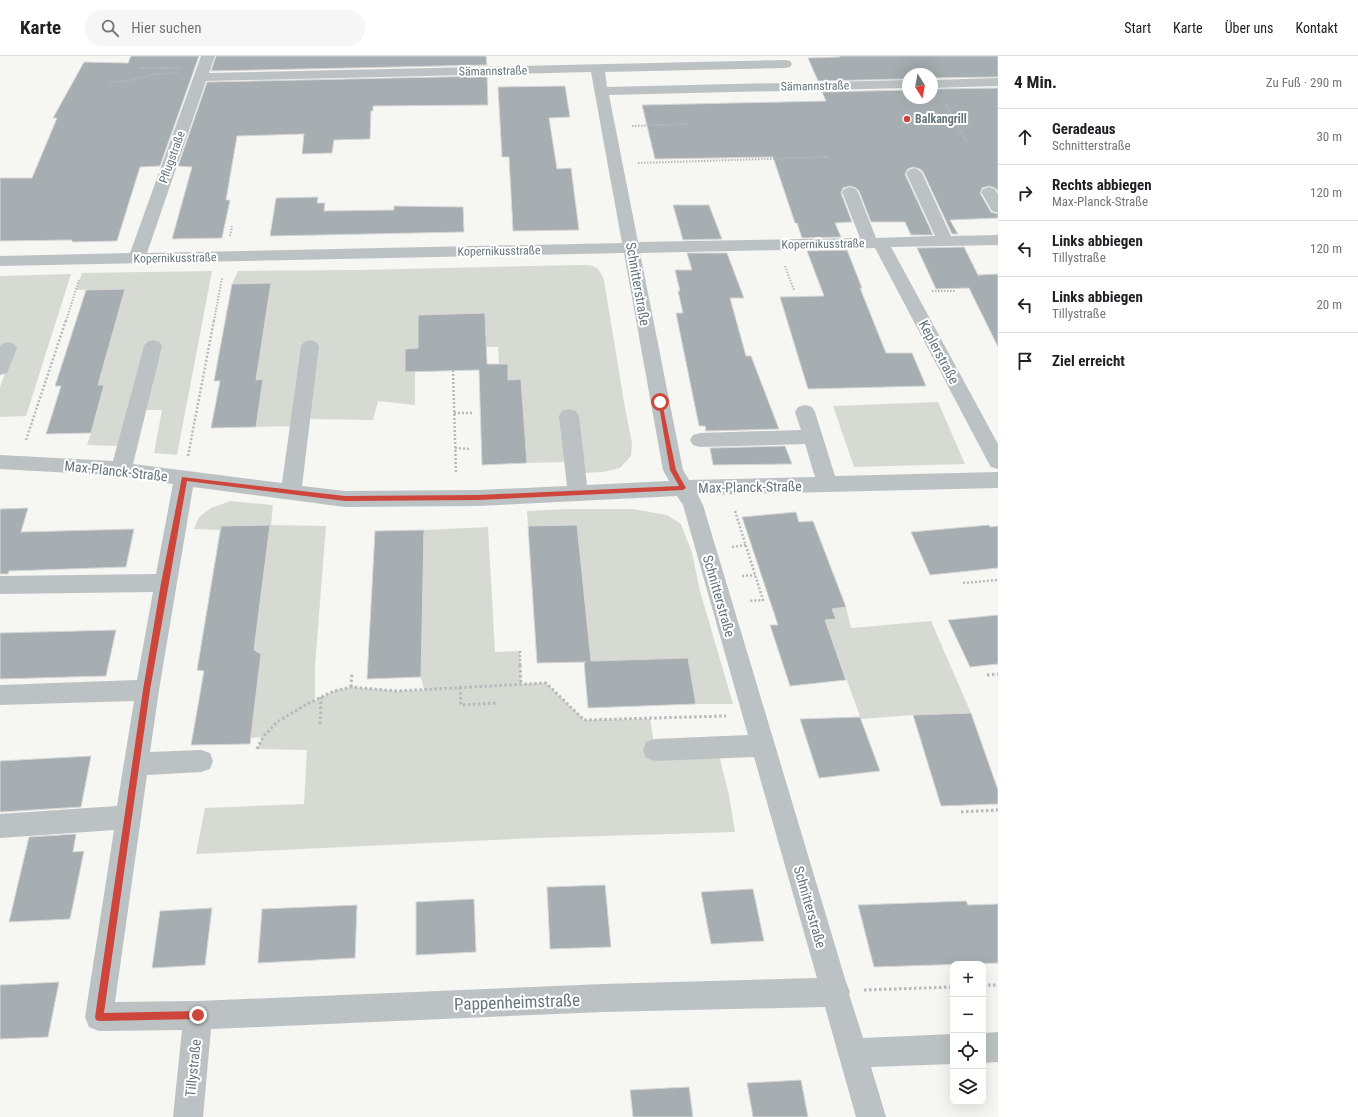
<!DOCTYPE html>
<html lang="de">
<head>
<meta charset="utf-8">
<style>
  :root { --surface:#fff; --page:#f6f6f6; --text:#202124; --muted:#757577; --line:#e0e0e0 }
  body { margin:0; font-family:"Roboto Condensed",sans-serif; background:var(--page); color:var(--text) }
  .controls { position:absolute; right:12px; bottom:12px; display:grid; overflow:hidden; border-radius:8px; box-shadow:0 4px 16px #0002 }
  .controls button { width:36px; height:36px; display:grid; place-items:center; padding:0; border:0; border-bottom:1px solid var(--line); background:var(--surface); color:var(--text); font:20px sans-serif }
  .compass { position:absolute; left:902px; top:12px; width:36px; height:36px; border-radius:50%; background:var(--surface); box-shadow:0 4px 16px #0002; rotate:169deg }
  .stop { position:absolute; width:12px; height:12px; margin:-9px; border:3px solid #ce463b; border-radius:50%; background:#fff }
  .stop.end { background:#ce463b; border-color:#fff; box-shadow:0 1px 4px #0008 }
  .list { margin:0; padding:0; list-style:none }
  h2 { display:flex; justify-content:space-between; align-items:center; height:52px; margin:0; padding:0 16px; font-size:17px }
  h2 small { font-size:13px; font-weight:400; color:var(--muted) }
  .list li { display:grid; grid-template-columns:26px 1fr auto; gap:12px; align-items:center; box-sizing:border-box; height:56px; padding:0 16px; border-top:1px solid var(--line) }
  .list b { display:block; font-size:15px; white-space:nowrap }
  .list p { margin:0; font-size:13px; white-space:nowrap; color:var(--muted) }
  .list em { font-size:13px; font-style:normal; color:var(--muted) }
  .icon { flex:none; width:22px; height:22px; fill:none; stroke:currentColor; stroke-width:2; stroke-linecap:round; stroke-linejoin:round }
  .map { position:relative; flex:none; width:998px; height:1061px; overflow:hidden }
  header { display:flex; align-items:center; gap:24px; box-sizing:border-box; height:56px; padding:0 20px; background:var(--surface); border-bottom:1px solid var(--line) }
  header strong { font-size:19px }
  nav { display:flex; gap:22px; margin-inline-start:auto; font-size:14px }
  .search { width:280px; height:36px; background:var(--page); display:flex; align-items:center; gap:10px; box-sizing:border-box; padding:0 14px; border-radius:22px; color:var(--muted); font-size:15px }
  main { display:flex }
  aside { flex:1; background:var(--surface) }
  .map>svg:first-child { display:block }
</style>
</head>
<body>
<header>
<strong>Karte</strong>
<div class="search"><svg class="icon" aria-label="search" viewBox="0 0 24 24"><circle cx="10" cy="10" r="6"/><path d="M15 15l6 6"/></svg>Hier suchen</div>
<nav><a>Start</a><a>Karte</a><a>Über uns</a><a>Kontakt</a></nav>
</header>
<main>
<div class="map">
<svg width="998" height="1061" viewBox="0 0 998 1061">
  <rect width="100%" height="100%" fill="#f6f6f3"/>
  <g fill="#d7dad3">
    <path d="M578 209C594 209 598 209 604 224L625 352 632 387 631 400 620 412 603 416 583 417 566 406 527 407 521 323 508 324V308H499L498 291H486L485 257 419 259 418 292 405 293V315H415V349L378 345 373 364 310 363 293 370 256 371 262 323 256 324 271 228H232L238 215 359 214Z"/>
    <path d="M212 215 177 399 154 397 162 354H143L118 390 87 389 91 377 98 329 125 233 76 234 82 217Z"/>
    <path d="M71 218 26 360 0 361V331L14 292 0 294V220Z"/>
    <path d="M938 346 965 408 854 411 833 350Z"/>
    <path d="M230 445 273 449 271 469 326 470 315 610V645L334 635 351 631 397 635 424 634 421 621 424 474 488 471 495 596 520 595 521 628 546 627 584 664 650 663 654 687 719 699 729 739 735 776 537 782 196 798 205 752 304 748 307 694 257 693 262 681 250 682 261 598 254 594 270 469 221 470 220 474 194 473 199 461 211 452Z"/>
    <path d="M566 453H633L667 459 681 468 692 497 700 535 733 648H696L688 602 591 605 577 469 528 470 527 455Z"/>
    <path d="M846 551 851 572 931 565 971 657 913 659 861 663 825 564 836 563 832 553Z"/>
  </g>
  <g fill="#a6aeb2" stroke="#d7d7d6">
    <path d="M131 0H199L160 110 140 111 117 185 72 186V184L0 185V122H32L57 62H53L84 6 128 7Z"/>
    <path d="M216 0H486L487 9 211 15Z"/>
    <path d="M839 0H998V21L932 22V18H908V23L818 25 808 2 840 1Z"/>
    <path d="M487 20 488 49 373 50V55H371L370 83 334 84 332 97 302 98 304 78 237 80 226 144H230L222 182 172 183 192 111 178 110 207 26Z"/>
    <path d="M565 30 570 61 549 62 557 113 571 112 579 174 513 175 509 101H502L498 31Z"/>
    <path d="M998 32V135L995 132 989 130 982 132 980 137 991 156 998 158V162L950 164 958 178H952L923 116 920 113 913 111 908 113 905 118 933 179H911L905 166H871L859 135 856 132 850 130 843 132 841 137 852 166 835 167 841 181 802 182 797 167H795L773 101 655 103 642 49 826 45 822 36 908 34V42H932V33Z"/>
    <path d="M318 141 317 147H325L324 155 394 154V150L463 151 464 176 270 180 276 142Z"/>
    <path d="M673 149H709L722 183 683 184Z"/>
    <path d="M964 191 978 219 998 218V291L969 232 936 233 917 192Z"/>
    <path d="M847 194 862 232H860L886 297H912L926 330 808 333 780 241 824 240 807 195Z"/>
    <path d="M687 197H727L744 242H730L746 300H751L779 373 706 375 705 370H699L676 257H683L678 235H680L675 214H692Z"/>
    <path d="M271 227 256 324 263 323 256 371 211 372 220 325H214L232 228Z"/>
    <path d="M125 233 98 329H104L91 377 46 378 61 330H55L86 234Z"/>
    <path d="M485 257 487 308H508V324L521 323 527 407 482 409 479 314 405 316V293L418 292V259Z"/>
    <path d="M785 390 792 408 713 409 710 392Z"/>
    <path d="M28 452 21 476 134 473 126 511 9 515 8 518H0V453Z"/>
    <path d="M796 456 799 466 813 465 846 551 832 553 836 563 825 564 846 624 790 630 770 569H778L742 461Z"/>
    <path d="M270 469 254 594 261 598 250 688 191 689 204 615 197 614 221 470Z"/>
    <path d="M577 469 591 605 688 602 696 648 588 652 584 606H586L537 607 528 470Z"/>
    <path d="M989 469 990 471 998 470V512L930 519 911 476Z"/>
    <path d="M424 474 421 621 367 623 375 475Z"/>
    <path d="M998 559V608L970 611 948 564Z"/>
    <path d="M116 574 106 620 0 623V577Z"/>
    <path d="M971 657 998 734V748L941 750 913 659Z"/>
    <path d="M860 661 880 715 819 722 800 663Z"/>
    <path d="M91 700 81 751 0 756V705Z"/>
    <path d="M76 778 73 796 84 795 70 863 9 866 29 781Z"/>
    <path d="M605 829 611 891 550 893 547 831Z"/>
    <path d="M753 833 764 885 711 888 701 836Z"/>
    <path d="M474 843 476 896 416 899V846Z"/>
    <path d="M966 845 968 849 998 848V907L874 911 858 849Z"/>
    <path d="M357 849 355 902 258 907 262 853Z"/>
    <path d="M212 852 205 909 152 912 160 855Z"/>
    <path d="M59 926 48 981 0 983V929Z"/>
    <path d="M801 1024 808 1061H753L747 1027Z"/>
    <path d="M689 1031 693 1061H633L630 1034Z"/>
  </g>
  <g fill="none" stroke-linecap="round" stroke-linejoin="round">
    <g stroke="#b6babc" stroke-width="2" stroke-dasharray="1.5 1.5" stroke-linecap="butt">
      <path d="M139 12H180"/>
      <path d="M111 26 126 25 155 18 177 17"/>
      <path d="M946 48 967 87"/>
      <path d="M632 70 688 68"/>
      <path d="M638 107 829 101"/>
      <path d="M230 180 232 170"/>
      <path d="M785 210 794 234"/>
      <path d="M932 235H956"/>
      <path d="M66 265 79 224"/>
      <path d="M214 265 222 222"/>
    </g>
    <g stroke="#b6babc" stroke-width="2.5" stroke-dasharray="2 2" stroke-linecap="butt">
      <path d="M453 314 456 418"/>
      <path d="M454 357H474"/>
      <path d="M26 384 66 264"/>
      <path d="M455 392 471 393"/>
      <path d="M188 400 214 264"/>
      <path d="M735 455 763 544 748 545"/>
      <path d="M732 491 746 489"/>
      <path d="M742 520 755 519"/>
      <path d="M963 527 998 524"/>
      <path d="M520 595V610"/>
    </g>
    <g stroke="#b6babc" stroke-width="3" stroke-dasharray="2.5 2.5" stroke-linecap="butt">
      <path d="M520 609 521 628"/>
      <path d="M987 619 998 618"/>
      <path d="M351 631 352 617"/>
      <path d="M460 631 461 649 497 647"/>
      <path d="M320 668 321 641"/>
      <path d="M257 693 263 681 277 666 307 648 334 635 351 631 397 635 546 627 584 664 726 660"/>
      <path d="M961 756 998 754"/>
      <path d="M983 929H998"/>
      <path d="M864 934 953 931"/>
    </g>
    <g fill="#bcc1c3" fill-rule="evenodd">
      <path d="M201 0H215L209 17 785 4 790 5 792 8 790 11 785 12 605 16 607 31 908 24V32L609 39 638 186 860 182 842 136 844 133 850 131 856 133 858 136 876 182 935 180 906 117 909 114 914 112 919 114 922 117 951 180 998 179V189L891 191 998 388V413L991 411 988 406 875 192 640 197 683 414 689 424 815 421 805 388 700 391 693 389 690 384 693 379 700 377 801 374 795 356 798 351 805 349 812 351 815 356 835 420 998 416V432L698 439 703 449 846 926 850 936 849 938 863 982 953 978V1008L871 1011 886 1061H856L825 951 603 956 211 973 203 1061H173L182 974 99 975 89 971 85 961 114 774 0 782V758L117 750 134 645 0 649V629L137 624 153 536 0 538V520L156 518 173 428 108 419 0 413V399L113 405 144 290 147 286 153 284 159 286 162 290 133 408 282 427 301 290 304 286 310 284 316 286 319 290 302 430 345 435 478 434 567 430 559 360 562 355 569 353 576 355 579 360 587 429 669 425 663 414 624 197 0 210V200L130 197ZM591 16 622 187 147 197 206 25ZM193 431 345 451 478 450 677 440 683 449 748 679 655 683 646 686 643 694 646 702 655 705 754 701 817 922 603 928 198 945 115 946 147 719 201 716 210 713 213 705 210 697 201 694 150 696 159 634Z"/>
      <path d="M998 22V30L932 32V24Z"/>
      <path d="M989 131 995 133 998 138V157L992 155 981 136 983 133Z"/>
      <path d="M8 286 14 288 17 292 7 317 0 319V290L2 288Z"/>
      <path d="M998 976V1006L983 1007V977Z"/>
    </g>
  </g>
  <path fill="#ce463b" d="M658 344 662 346 676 414 686 432 683 434 478 444 345 445 187 425 150 634 104 957 198 955 201 956 202 959 201 962 198 963 99 965 96 964 95 961 143 634 161 527 182 421 345 440 478 439 679 430 670 414Z"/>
  <circle fill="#ce463b" stroke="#fff" stroke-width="1.5" cx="907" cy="63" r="4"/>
  <g text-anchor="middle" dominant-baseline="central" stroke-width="4" stroke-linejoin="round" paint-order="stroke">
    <g font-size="12" fill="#65757b" stroke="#fff">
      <text transform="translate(493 15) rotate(-1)">Sämannstraße</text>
      <text transform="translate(815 30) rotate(-1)">Sämannstraße</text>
      <text transform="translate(172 101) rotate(-70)">Pflugstraße</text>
      <text transform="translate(823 188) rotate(-1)">Kopernikusstraße</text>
      <text transform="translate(499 195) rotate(-1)">Kopernikusstraße</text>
      <text transform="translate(175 202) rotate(-1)">Kopernikusstraße</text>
    </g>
    <g font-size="12" font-weight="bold" fill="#65757b" stroke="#fff" text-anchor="start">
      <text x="915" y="63">Balkangrill</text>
    </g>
    <g font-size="14" fill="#65757b" stroke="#fff">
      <text transform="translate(638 228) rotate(80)">Schnitterstraße</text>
      <text transform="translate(939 296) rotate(62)">Keplerstraße</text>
      <text transform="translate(116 415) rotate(6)">Max-Planck-Straße</text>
      <text transform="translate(750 431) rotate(-1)">Max-Planck-Straße</text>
      <text transform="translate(719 540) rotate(74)">Schnitterstraße</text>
      <text transform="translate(810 851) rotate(74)">Schnitterstraße</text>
      <text transform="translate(193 1012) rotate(-84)">Tillystraße</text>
    </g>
    <g font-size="17" fill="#65757b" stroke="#fff">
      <text transform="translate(517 946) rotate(-2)">Pappenheimstraße</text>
    </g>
  </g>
</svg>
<div class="controls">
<button>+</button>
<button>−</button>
<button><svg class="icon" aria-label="locate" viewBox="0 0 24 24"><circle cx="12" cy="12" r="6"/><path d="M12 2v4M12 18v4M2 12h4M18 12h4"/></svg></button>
<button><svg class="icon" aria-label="layers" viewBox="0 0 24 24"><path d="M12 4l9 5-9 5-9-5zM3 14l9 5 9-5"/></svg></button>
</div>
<svg class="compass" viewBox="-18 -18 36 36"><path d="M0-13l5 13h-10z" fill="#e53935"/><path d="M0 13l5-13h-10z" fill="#757577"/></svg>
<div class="stop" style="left:660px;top:346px"></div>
<div class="stop end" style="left:198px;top:959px"></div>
</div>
<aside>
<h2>4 Min.<small>Zu Fuß · 290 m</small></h2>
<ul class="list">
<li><svg class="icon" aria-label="ahead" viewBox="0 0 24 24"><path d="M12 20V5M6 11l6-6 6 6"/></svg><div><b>Geradeaus</b><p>Schnitterstraße</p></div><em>30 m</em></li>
<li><svg class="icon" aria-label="right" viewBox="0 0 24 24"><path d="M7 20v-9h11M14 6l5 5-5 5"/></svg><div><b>Rechts abbiegen</b><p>Max-Planck-Straße</p></div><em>120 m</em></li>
<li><svg class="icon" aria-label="left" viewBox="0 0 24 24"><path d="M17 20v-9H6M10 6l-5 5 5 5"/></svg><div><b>Links abbiegen</b><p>Tillystraße</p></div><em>120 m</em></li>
<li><svg class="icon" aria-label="left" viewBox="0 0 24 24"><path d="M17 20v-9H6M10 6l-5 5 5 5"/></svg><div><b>Links abbiegen</b><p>Tillystraße</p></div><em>20 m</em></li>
<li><svg class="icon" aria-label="arrive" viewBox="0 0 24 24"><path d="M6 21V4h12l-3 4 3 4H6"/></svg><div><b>Ziel erreicht</b></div></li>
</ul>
</aside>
</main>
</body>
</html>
